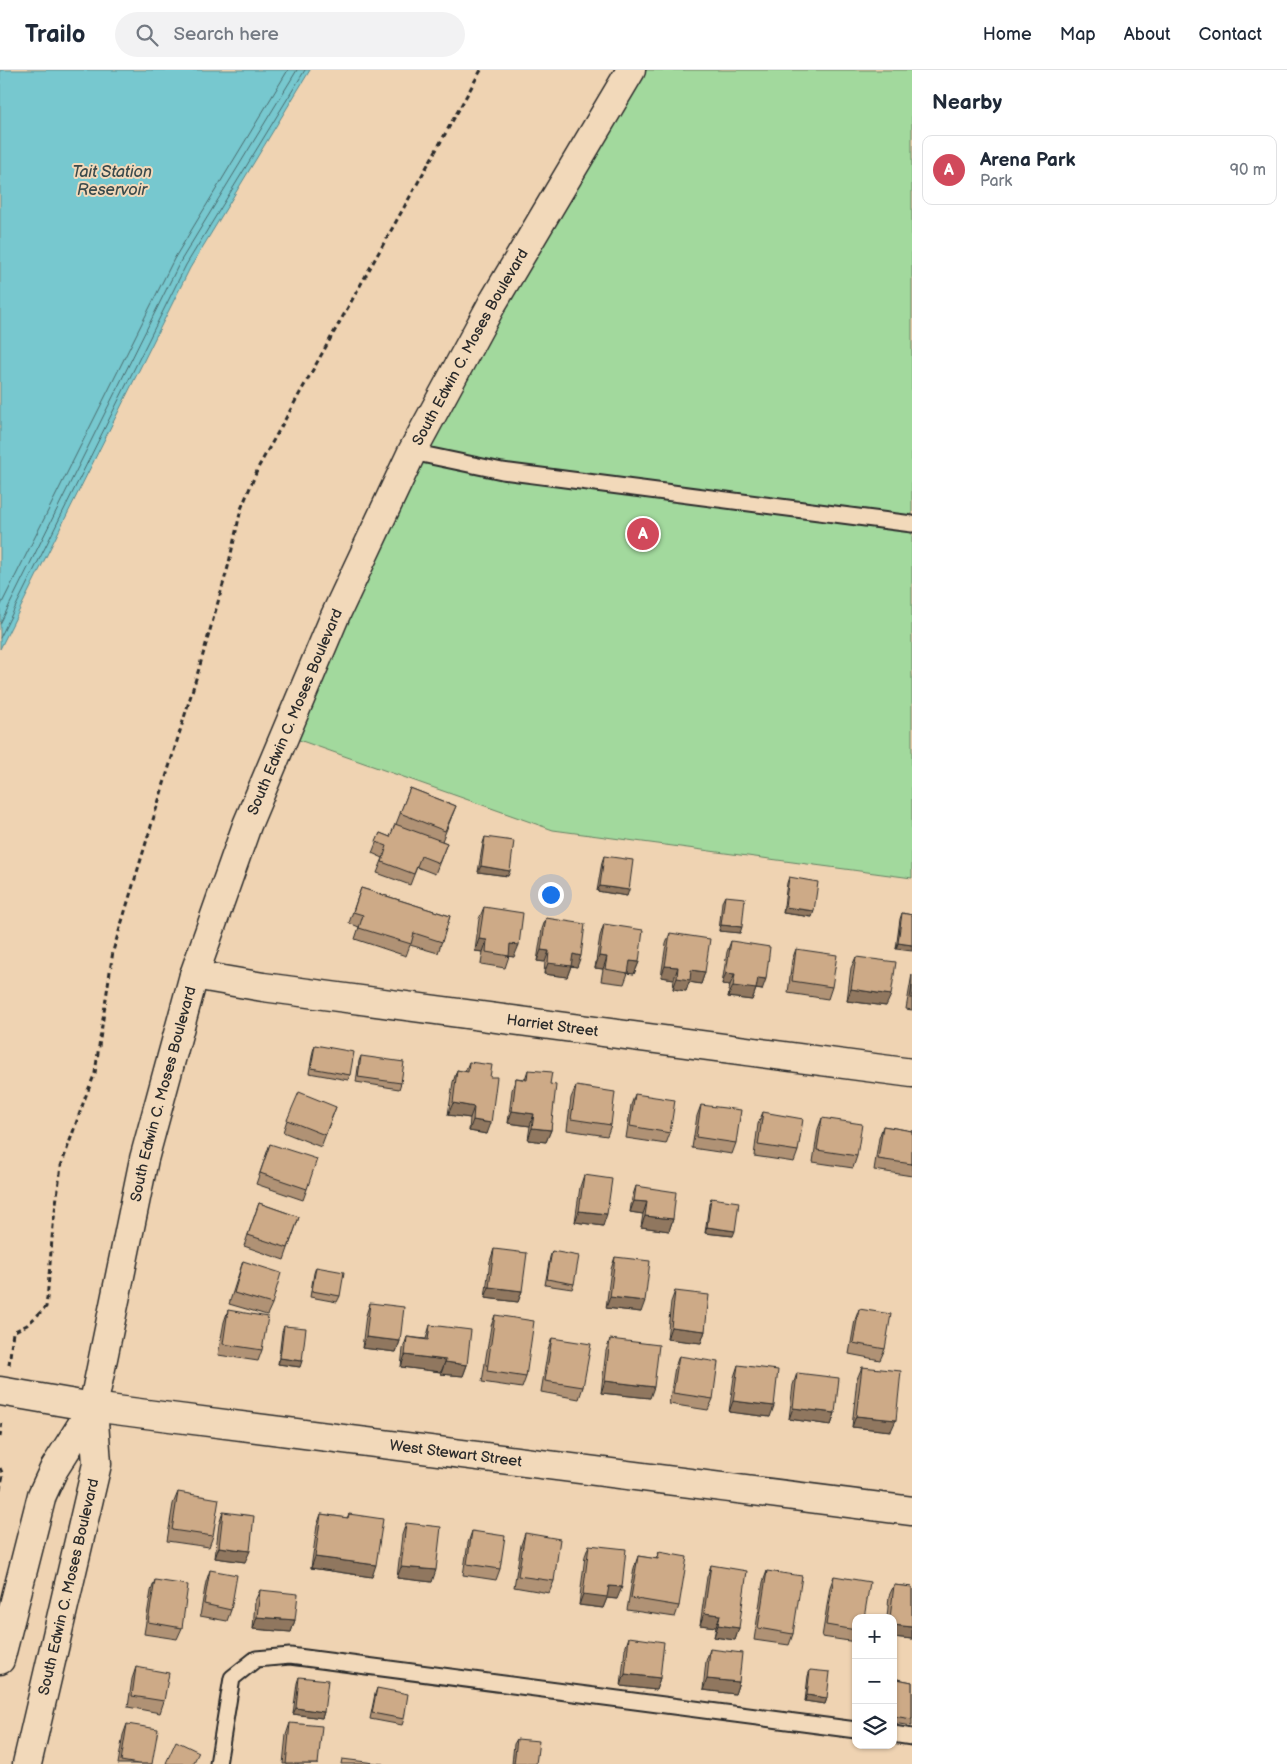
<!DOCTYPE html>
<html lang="en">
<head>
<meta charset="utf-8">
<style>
  :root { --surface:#fff; --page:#f2f2f3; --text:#1f2937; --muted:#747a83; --line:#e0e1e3; --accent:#d1495b }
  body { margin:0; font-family:"Balsamiq Sans",sans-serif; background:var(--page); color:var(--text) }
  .controls { position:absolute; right:15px; bottom:15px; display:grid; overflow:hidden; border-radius:10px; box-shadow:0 1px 4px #0004 }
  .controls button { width:45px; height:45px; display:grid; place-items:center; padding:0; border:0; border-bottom:1px solid var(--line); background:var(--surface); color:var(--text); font:25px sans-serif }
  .you { position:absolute; left:550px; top:824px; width:18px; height:18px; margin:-12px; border:4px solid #fff; border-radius:50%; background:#1a73e8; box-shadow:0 0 0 8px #1a73e833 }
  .badge { display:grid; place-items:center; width:32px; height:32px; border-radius:50%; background:var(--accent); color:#fff; font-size:16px; font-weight:700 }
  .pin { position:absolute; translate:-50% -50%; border:2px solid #fff; box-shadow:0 1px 5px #0006 }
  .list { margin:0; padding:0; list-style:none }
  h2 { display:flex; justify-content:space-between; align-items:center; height:65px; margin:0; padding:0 20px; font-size:21px }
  h2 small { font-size:16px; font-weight:400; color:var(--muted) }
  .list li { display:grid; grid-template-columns:32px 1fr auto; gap:15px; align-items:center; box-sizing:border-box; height:70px; margin:0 10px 10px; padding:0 10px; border:1px solid var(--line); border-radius:10px }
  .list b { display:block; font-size:19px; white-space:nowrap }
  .list p { margin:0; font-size:16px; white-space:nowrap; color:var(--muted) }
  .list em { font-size:16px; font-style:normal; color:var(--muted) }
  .icon { flex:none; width:28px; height:28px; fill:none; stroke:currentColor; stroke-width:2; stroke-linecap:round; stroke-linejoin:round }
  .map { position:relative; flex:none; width:912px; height:1694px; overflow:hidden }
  header { display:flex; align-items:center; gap:30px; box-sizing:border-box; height:70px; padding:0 25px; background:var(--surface); border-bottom:1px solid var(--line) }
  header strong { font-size:24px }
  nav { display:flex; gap:28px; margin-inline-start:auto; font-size:18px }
  .search { width:350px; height:45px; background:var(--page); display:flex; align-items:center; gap:12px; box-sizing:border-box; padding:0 18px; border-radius:28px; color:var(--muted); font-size:19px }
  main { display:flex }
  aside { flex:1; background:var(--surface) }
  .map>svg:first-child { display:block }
</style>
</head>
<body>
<header>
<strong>Trailo</strong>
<div class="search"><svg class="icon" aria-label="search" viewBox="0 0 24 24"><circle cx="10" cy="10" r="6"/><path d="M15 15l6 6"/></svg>Search here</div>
<nav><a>Home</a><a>Map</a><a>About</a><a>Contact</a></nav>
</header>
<main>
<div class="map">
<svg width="912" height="1694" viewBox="0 0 912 1694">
  <rect width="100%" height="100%" fill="#efd3b2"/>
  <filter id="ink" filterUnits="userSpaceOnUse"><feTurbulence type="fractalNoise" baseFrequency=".02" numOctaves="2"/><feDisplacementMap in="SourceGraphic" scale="10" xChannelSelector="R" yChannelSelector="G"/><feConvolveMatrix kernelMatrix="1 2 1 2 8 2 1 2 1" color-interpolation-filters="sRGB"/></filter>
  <g filter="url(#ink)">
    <path fill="#a2d99d" stroke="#668264" d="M631 0H912V808L553 760 285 665 335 546Z"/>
    <path fill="#77c8cf" stroke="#59898d" d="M0 0H310L190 198 0 579Z"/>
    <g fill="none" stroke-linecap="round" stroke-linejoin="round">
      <g stroke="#496a6d" stroke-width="1">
        <path d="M0 537 174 189 288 0"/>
        <path d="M0 554 180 192 297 0"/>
        <path d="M0 568 186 195 305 0"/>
      </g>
      <g stroke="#2b2b2b" stroke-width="19">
        <g id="lane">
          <path d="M412 382 502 401 912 454"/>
          <path d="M893 1664 912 1667"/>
          <path d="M218 1694 232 1608 256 1589 290 1586 856 1660"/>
        </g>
      </g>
      <g stroke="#2b2b2b" stroke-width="31">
        <g id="street">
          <path id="s1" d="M194 905 263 917 912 1003"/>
        </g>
      </g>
      <g stroke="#2b2b2b" stroke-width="31">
        <g id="secondary">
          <path id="s2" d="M0 1321 93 1337 154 1345 912 1441"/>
          <path d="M0 1590 42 1425 54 1399 93 1337"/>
          <path id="s3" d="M27 1694 97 1394 93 1337 144 1089 194 905 247 755 335 546 412 382 492 234 631 0"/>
        </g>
      </g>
      <g stroke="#2b2b2b" stroke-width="3" stroke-dasharray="5 4" stroke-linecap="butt">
        <path d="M9 1295 13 1262 27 1255 46 1237 48 1219 53 1156 61 1096 85 1028 95 1003 113 881 198 602 228 497 241 439 259 396 481 0"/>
        <path d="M0 1367 2 1351"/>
        <path d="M0 1398 3 1405 0 1419"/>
      </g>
      <use href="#lane" stroke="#f2d9ba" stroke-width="15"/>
      <use href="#street" stroke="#f2d9ba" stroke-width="28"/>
      <use href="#secondary" stroke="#f2d9ba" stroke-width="28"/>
    </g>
    <g fill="#b09274" stroke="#2b2b2b">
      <path d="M410 718 456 736 442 771 447 773 435 804 417 797 410 815 377 803 383 788 372 783 380 763 390 767 396 754Z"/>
      <path d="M485 767 508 806 478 802 483 773Z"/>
      <path d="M604 786 627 826 597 821 602 792Z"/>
      <path d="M789 807 812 847 783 843 787 813Z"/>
      <path d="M361 818 450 846 438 883 410 875 406 886 355 869 359 857 349 853Z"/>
      <path d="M725 826 740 863 719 861 722 832Z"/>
      <path d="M484 837 514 887 509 886 505 898 481 894 483 882 475 881 479 849Z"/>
      <path d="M902 843 912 845 896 879 900 849Z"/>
      <path d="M546 848 577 897 571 896 567 907 544 904 545 892 537 891 542 859Z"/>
      <path d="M604 854 639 892 634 904 628 903 624 914 601 911 603 899 595 898 600 866Z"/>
      <path d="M670 863 705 902 701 914 689 912 686 921 673 919 674 909 661 907 666 874Z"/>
      <path d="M731 871 762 920 756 919 752 930 728 927 730 915 722 914 727 882Z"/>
      <path d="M796 879 832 917 828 929 788 923 792 890Z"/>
      <path d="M856 887 886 936 847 931 851 898Z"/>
      <path d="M912 904V940L906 939Z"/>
      <path d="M315 975 350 1005 348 1010 309 1003 313 981Z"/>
      <path d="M361 986 401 1013 399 1019 356 1012 359 991Z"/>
      <path d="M469 992 490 1007 487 1064 469 1061 470 1048 448 1045 453 1012 457 1000 465 1002Z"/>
      <path d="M528 1000 550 1014 551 1060 546 1072 528 1070 530 1056 508 1053 512 1020 516 1008 525 1009Z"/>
      <path d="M576 1016 611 1055 607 1066 567 1060 571 1028Z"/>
      <path d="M635 1024 670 1063 666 1074 626 1068 631 1035Z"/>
      <path d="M701 1035 736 1073 732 1084 692 1078 697 1046Z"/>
      <path d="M336 1037 321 1077 283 1062 287 1050Z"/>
      <path d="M763 1042 798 1081 794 1092 754 1086 758 1054Z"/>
      <path d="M822 1048 857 1086 853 1098 813 1092 818 1059Z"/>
      <path d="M883 1056 912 1061V1106L874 1100 879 1068Z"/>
      <path d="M270 1074 307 1119 303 1130 256 1114Z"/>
      <path d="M584 1105 603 1156 575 1152 580 1117Z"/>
      <path d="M636 1116 673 1149 669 1161 641 1157 643 1144 630 1142 632 1128Z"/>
      <path d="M711 1128 733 1166 705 1163 709 1134Z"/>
      <path d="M259 1133 299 1147 284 1190 244 1176Z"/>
      <path d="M494 1179 522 1221 518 1232 485 1228 490 1191Z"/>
      <path d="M552 1181 574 1214 572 1219 545 1215 550 1187Z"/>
      <path d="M615 1187 641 1242 606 1238 611 1199Z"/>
      <path d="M243 1191 272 1234 267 1245 229 1234Z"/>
      <path d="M316 1197 340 1226 337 1232 310 1227 314 1203Z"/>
      <path d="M675 1221 705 1261 701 1273 667 1269 671 1232Z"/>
      <path d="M370 1233 400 1271 396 1282 362 1278 366 1245Z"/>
      <path d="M859 1239 885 1279 880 1290 849 1284 855 1250Z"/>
      <path d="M228 1240 262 1280 258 1291 218 1285 224 1252Z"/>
      <path d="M495 1245 526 1307 522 1318 482 1312 491 1256Z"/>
      <path d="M430 1255 467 1295 463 1306 441 1304V1302L401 1297 403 1279 407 1267 426 1269Z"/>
      <path d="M284 1256 300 1297 278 1294 282 1262Z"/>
      <path d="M552 1268 583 1317 579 1329 541 1322 548 1279Z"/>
      <path d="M610 1269 650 1328 601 1323 606 1281Z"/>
      <path d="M679 1286 713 1329 708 1340 669 1334 675 1297Z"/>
      <path d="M738 1295 770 1347 729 1342 734 1307Z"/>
      <path d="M862 1297 891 1361 852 1357 857 1309Z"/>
      <path d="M797 1303 835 1343 831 1355 789 1349 793 1315Z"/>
      <path d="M178 1422 213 1466 209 1477 167 1471 173 1434Z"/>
      <path d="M223 1442 245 1492 215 1488 219 1454Z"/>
      <path d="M321 1444 347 1448 349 1444 372 1507 311 1498 317 1456Z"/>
      <path d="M406 1453 432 1512 397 1508 402 1465Z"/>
      <path d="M472 1461 500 1499 496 1510 463 1505 468 1473Z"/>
      <path d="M525 1463 554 1511 549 1523 514 1517 521 1475Z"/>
      <path d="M589 1475 617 1529 607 1528 603 1538 579 1535 585 1486Z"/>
      <path d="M659 1482 679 1536 675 1547 627 1540 634 1498 638 1486 656 1489Z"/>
      <path d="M711 1495 739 1558 735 1570 714 1567 716 1557 700 1555 707 1507Z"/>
      <path d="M210 1500 231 1540 227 1551 200 1546 206 1512Z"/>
      <path d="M767 1501 793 1564 789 1575 754 1570 763 1512Z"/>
      <path d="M834 1506 856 1548V1572L822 1567 830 1517Z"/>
      <path d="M155 1510 182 1558 177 1569 144 1564 151 1521Z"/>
      <path d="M894 1515 912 1517V1569L893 1567V1548H887L889 1526Z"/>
      <path d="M260 1520 295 1550 291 1562 253 1559 255 1531Z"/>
      <path d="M629 1567 660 1608 656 1620 621 1616 625 1579Z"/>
      <path d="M710 1579 739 1612 735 1624 703 1620 706 1591Z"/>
      <path d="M136 1597 164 1631 160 1643 128 1637 132 1609Z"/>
      <path d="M810 1600 827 1628 825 1634 805 1631 808 1606Z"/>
      <path d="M299 1607 324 1642 322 1648 293 1644 297 1613Z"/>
      <path d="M897 1609 912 1612V1656L893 1653V1623L895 1615Z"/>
      <path d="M377 1618 404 1649 402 1655 370 1649 375 1624Z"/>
      <path d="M290 1653 318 1694H283L286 1665Z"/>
      <path d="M127 1654 152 1694H118L123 1665Z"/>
      <path d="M517 1669 536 1694H512L514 1674Z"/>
    </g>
    <g fill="#90775e" stroke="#2b2b2b">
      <path d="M481 796 510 801 508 806 478 802Z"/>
      <path d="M600 816 629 820 627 826 597 821Z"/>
      <path d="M785 837 814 841 812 847 783 843Z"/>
      <path d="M721 855 742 857 740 863 719 861Z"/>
      <path d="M479 869 487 870 483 882 475 881Z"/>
      <path d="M898 873 912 875V881L896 879Z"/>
      <path d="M510 874 519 875 514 887 506 886Z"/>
      <path d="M541 880 549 881 545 892 537 891Z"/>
      <path d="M573 884 581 886 577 897 571 896 567 907 544 904 548 893Z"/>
      <path d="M599 886 607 887 603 899 595 898Z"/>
      <path d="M630 891 639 892 634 904 626 903Z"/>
      <path d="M665 896 678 897 674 909 661 907Z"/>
      <path d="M691 900 705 902 701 914 689 912 686 921 673 919 677 908Z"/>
      <path d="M726 903 735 904 730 915 722 914Z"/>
      <path d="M758 908 766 909 762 920 756 919 752 930 728 927 733 916Z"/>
      <path d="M851 919 891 925 886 936 847 931Z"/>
      <path d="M453 1033 474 1037 470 1048 448 1045Z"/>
      <path d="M512 1041 534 1044 530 1056 508 1053Z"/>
      <path d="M473 1050 491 1053 487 1064 469 1061Z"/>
      <path d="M532 1058 551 1060 546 1072 528 1070Z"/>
      <path d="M634 1131 647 1132 643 1144 630 1142Z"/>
      <path d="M579 1141 607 1144 603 1156 575 1152Z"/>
      <path d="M645 1146 673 1149 669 1161 641 1157Z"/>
      <path d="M707 1157 735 1161 733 1166 705 1163Z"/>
      <path d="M489 1217 522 1221 518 1232 485 1228Z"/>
      <path d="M610 1227 645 1231 641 1242 606 1238Z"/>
      <path d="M671 1257 705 1261 701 1273 667 1269Z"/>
      <path d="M366 1267 400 1271 396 1282 362 1278Z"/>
      <path d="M405 1285 446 1290 441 1302 401 1297Z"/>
      <path d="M280 1288 302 1291 300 1297 278 1294Z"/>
      <path d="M445 1292 467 1295 463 1306 441 1304Z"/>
      <path d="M605 1311 654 1317 650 1328 601 1323Z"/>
      <path d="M733 1331 774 1336 770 1347 729 1342Z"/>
      <path d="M793 1338 835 1343 831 1355 789 1349Z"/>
      <path d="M856 1346 896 1350 891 1361 852 1357Z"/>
      <path d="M219 1477 250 1481 245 1492 215 1488Z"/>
      <path d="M315 1487 376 1495 372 1507 311 1498Z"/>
      <path d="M401 1497 436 1500 432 1512 397 1508Z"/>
      <path d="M609 1516 622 1517 617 1529 607 1528 603 1538 579 1535 583 1524Z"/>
      <path d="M704 1543 720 1545 716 1557 700 1555Z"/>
      <path d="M257 1547 295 1550 291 1562 253 1559Z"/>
      <path d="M718 1555 739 1558 735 1570 714 1567Z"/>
      <path d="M893 1555 912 1557V1569L893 1567Z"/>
      <path d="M625 1604 660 1608 656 1620 621 1616Z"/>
      <path d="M707 1609 739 1612 735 1624 703 1620Z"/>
      <path d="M807 1625 827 1628 825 1634 805 1631Z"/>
      <path d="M296 1638 324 1642 322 1648 293 1644Z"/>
    </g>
    <g fill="#cdaa87" stroke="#2b2b2b">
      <path d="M410 718 456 736 445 761 400 743Z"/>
      <path d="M395 754 447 773 439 793 421 786 414 804 382 792 387 776 376 772 380 763 390 767Z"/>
      <path d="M485 767 514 771 510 801 481 796Z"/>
      <path d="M604 786 633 790 629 820 600 816Z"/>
      <path d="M789 807 818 812 814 841 785 837Z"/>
      <path d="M361 818 450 846 442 872 414 863 411 874 359 858 363 845 353 842Z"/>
      <path d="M725 826 745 828 742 857 721 855Z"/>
      <path d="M484 837 523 843 519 875 510 874 509 886 486 882 487 870 479 869Z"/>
      <path d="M902 843 912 845V875L898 873Z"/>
      <path d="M546 848 585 854 581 886 573 884 571 896 548 893 549 881 541 880Z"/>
      <path d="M604 854 643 860 639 892 630 891 628 903 605 899 607 887 599 886Z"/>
      <path d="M670 863 710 869 705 902 691 900 690 910 677 908 678 897 665 896Z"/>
      <path d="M731 871 770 877 766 909 758 908 756 919 733 916 735 904 726 903Z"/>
      <path d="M796 879 837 885 832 917 792 911Z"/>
      <path d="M856 887 896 892 891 925 851 919Z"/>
      <path d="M912 916V928H910Z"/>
      <path d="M315 975 354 982 350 1005 311 998Z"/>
      <path d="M361 986 404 992 401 1013 358 1007Z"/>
      <path d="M469 992 492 995 490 1007H497L491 1053 473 1050 474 1037 453 1033 457 1000 468 1002Z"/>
      <path d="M528 1000 552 1002 550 1014 556 1015 551 1060 532 1058 534 1044 512 1041 516 1008 527 1010Z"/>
      <path d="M576 1016 615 1022 611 1055 571 1049Z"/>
      <path d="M299 1022 336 1037 325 1065 287 1050Z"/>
      <path d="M635 1024 675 1030 670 1063 630 1056Z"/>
      <path d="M701 1035 741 1040 736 1073 696 1067Z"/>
      <path d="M763 1042 803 1049 798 1081 758 1075Z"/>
      <path d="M822 1048 862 1054 857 1086 817 1080Z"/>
      <path d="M883 1056 912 1061V1094L878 1089Z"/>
      <path d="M270 1074 317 1089 307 1119 260 1103Z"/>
      <path d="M584 1105 612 1109 607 1144 579 1141Z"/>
      <path d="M636 1116 676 1122 673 1149 645 1146 647 1132 634 1131Z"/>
      <path d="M711 1128 739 1132 735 1161 707 1157Z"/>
      <path d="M259 1133 299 1147 288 1178 248 1165Z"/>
      <path d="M494 1179 527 1183 522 1221 489 1217Z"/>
      <path d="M552 1181 579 1186 574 1214 547 1209Z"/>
      <path d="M615 1187 650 1191 645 1231 610 1227Z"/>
      <path d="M243 1191 281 1203 272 1234 234 1223Z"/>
      <path d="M316 1197 344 1202 340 1226 312 1221Z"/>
      <path d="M675 1221 709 1225 705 1261 671 1257Z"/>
      <path d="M370 1233 404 1237 400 1271 366 1267Z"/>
      <path d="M859 1239 891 1244 885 1279 853 1273Z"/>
      <path d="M228 1240 268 1247 262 1280 223 1274Z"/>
      <path d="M495 1245 534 1251 526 1307 487 1301Z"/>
      <path d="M430 1255 471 1260 467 1295 445 1292 446 1290 405 1285 407 1267 428 1270Z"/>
      <path d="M284 1256 306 1258 302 1291 280 1288Z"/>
      <path d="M552 1268 591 1274 583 1317 545 1311Z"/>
      <path d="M610 1269 659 1275 654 1317 605 1311Z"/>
      <path d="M679 1286 718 1292 713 1329 673 1323Z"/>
      <path d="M738 1295 778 1300 774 1336 733 1331Z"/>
      <path d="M862 1297 901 1301 896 1350 856 1346Z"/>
      <path d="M797 1303 839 1308 835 1343 793 1338Z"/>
      <path d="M178 1422 219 1429 213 1466 172 1460Z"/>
      <path d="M223 1442 254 1446 250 1481 219 1477Z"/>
      <path d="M321 1444 348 1448 349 1444 383 1449 376 1495 315 1487Z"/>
      <path d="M406 1453 441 1457 436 1500 401 1497Z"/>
      <path d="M472 1461 505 1466 500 1499 467 1494Z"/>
      <path d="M525 1463 560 1469 554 1511 518 1506Z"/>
      <path d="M589 1475 626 1479 622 1517 609 1516 607 1527 583 1524Z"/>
      <path d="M659 1482 687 1487 679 1536 631 1528 638 1486 658 1489Z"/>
      <path d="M711 1495 747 1501 739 1558 718 1555 720 1545 704 1543Z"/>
      <path d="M210 1500 237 1505 231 1540 204 1534Z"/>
      <path d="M767 1501 802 1506 793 1564 758 1558Z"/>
      <path d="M834 1506 870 1512 864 1548H856V1560L826 1555Z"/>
      <path d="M155 1510 188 1515 182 1558 148 1552Z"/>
      <path d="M894 1515 912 1517V1557L893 1555V1548H890Z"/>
      <path d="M260 1520 298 1524 295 1550 257 1547Z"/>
      <path d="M629 1567 664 1572 660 1608 625 1604Z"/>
      <path d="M710 1579 742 1583 739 1612 707 1609Z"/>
      <path d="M136 1597 169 1603 164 1631 132 1626Z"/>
      <path d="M810 1600 830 1602 827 1628 807 1625Z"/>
      <path d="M299 1607 328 1610 324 1642 296 1638Z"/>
      <path d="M897 1609 912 1612V1649L893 1646V1630Z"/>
      <path d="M377 1618 408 1624 404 1649 372 1643Z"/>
      <path d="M290 1653 322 1656 318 1694H286Z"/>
      <path d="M127 1654 158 1659 152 1694H138L121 1691Z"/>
      <path d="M517 1669 539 1671 536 1694H514Z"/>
      <path d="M176 1671 199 1682 193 1694H169L166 1693Z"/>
      <path d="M342 1689 383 1694H341Z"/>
    </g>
  </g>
  <g text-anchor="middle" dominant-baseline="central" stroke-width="4" stroke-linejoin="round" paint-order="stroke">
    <g font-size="15" fill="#2b2b2b" stroke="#f2d9ba">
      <text stroke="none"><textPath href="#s3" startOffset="1496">South Edwin C. Moses Boulevard</textPath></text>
      <text stroke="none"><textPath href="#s3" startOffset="1091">South Edwin C. Moses Boulevard</textPath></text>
      <text stroke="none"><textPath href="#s1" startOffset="362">Harriet Street</textPath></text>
      <text stroke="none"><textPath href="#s3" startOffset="686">South Edwin C. Moses Boulevard</textPath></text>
      <text stroke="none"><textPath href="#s2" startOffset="460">West Stewart Street</textPath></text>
      <text stroke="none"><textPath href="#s3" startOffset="182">South Edwin C. Moses Boulevard</textPath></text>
    </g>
    <g font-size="16" font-style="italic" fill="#3a4a4c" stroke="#f2d9ba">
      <text x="112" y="102">Tait Station<tspan x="112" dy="18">Reservoir</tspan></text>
    </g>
  </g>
</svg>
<div class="controls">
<button>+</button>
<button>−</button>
<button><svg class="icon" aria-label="layers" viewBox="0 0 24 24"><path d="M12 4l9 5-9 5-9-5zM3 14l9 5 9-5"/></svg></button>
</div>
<div class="you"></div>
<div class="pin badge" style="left:643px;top:464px">A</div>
</div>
<aside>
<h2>Nearby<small></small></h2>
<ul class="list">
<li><span class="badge">A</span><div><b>Arena Park</b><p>Park</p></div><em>90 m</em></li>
</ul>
</aside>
</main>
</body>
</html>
